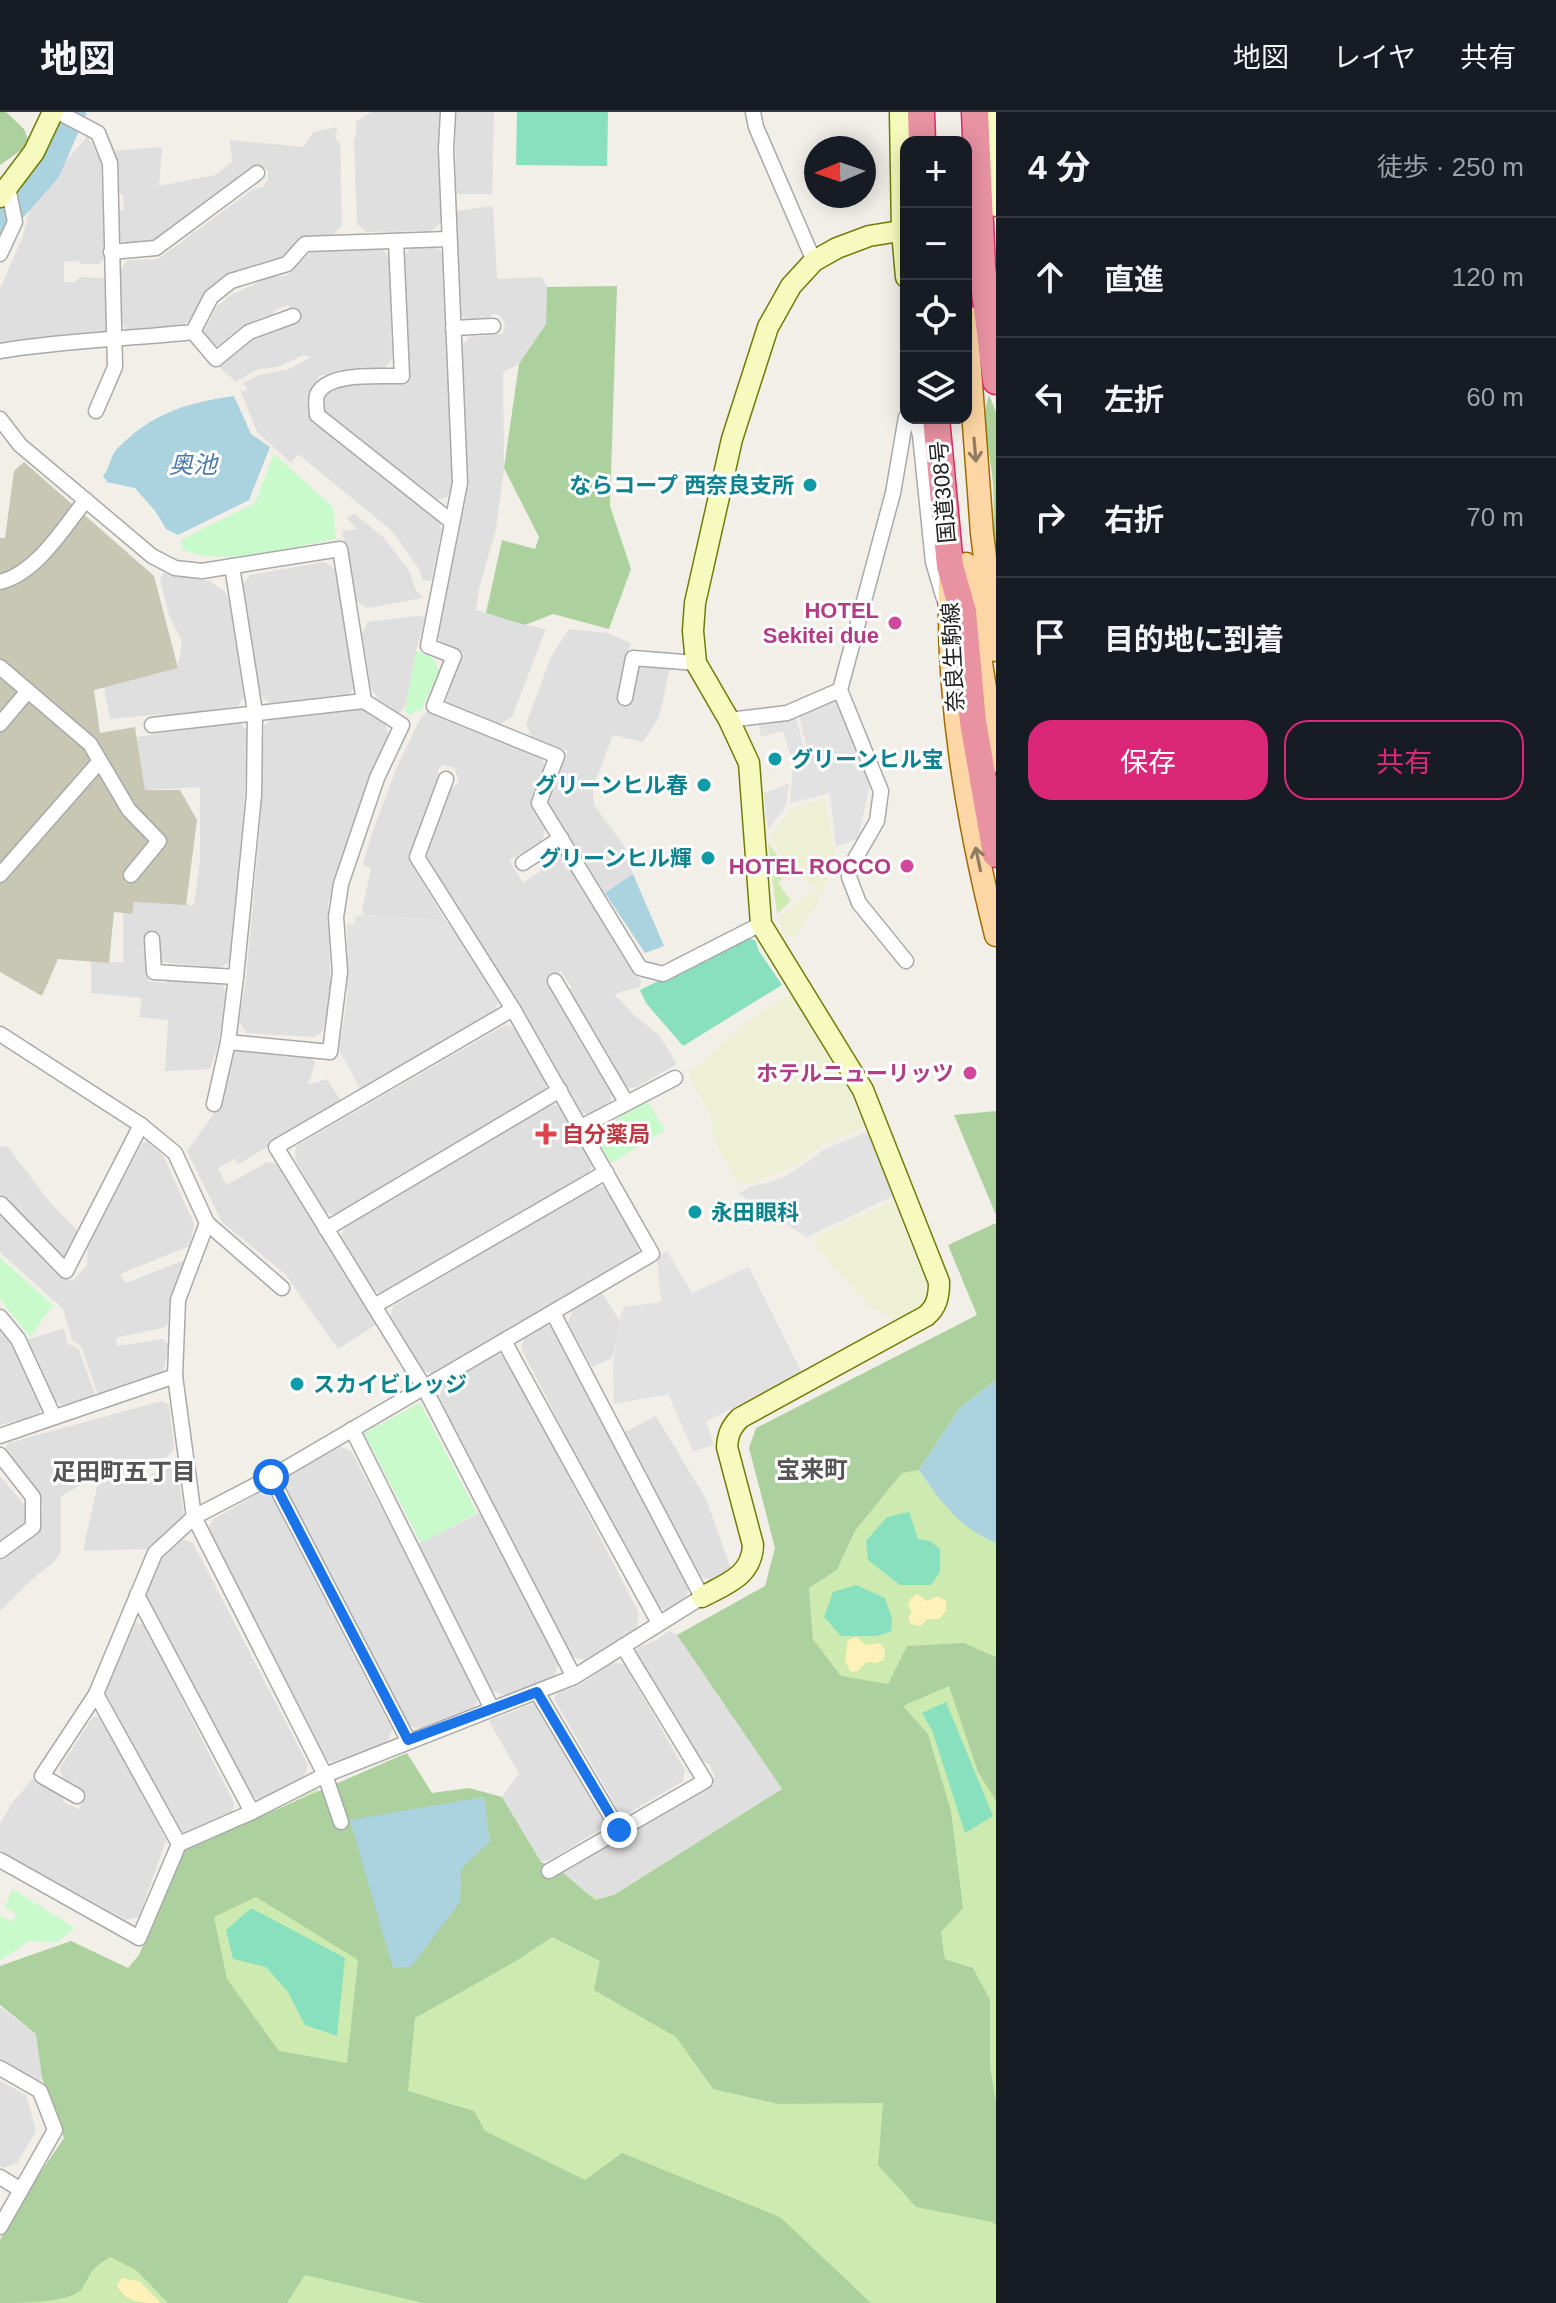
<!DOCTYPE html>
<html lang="ja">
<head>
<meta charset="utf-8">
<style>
  :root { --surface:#171b24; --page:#20242c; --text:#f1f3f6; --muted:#9ea1a6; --line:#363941; --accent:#db2777 }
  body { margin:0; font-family:Helvetica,"Noto Sans JP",sans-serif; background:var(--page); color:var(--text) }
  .controls { position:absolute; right:24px; top:24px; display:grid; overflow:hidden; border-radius:16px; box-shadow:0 4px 20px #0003 }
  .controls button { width:72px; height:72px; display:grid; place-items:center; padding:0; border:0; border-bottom:2px solid var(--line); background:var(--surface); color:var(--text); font:40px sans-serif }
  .compass { position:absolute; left:804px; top:24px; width:72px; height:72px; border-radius:50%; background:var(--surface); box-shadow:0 4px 20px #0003; rotate:268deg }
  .stop { position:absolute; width:24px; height:24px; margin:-18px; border:6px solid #1a73e8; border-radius:50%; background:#fff }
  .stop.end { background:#1a73e8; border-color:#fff; box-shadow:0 2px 8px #0008 }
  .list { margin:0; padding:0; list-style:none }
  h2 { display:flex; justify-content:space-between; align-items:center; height:104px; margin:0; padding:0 32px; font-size:34px }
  h2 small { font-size:26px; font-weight:400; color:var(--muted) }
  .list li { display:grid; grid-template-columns:52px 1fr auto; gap:24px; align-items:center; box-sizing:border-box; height:120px; padding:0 32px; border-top:2px solid var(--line) }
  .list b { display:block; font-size:30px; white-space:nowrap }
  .list em { font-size:26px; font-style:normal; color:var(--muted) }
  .actions { display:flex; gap:16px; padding:24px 32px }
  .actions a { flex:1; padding:18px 0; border:2px solid var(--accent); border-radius:24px; text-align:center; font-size:28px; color:var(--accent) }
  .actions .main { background:var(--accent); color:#fff }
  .icon { flex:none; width:44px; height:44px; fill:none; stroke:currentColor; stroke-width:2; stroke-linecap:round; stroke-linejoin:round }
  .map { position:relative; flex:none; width:996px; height:2191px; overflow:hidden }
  header { display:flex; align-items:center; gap:48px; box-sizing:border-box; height:112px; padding:0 40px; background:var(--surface); border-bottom:2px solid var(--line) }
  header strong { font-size:38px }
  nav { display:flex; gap:44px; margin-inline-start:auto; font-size:28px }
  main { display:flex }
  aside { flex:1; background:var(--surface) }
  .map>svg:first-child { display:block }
</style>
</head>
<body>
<header>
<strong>地図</strong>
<nav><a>地図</a><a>レイヤ</a><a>共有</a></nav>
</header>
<main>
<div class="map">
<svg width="996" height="2191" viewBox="0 0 996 2191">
  <rect width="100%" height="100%" fill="#f2efe9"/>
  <g fill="#e0dfdf">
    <path d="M372 0H441L439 35 442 110 431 119 367 120 357 112 354 27 356 23V10Z"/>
    <path d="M455 0H494L492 82H456Z"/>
    <path d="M337 15 336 27 340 31 342 113 332 124H302L283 147 263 151 226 167 195 206 176 216 129 219 122 212 120 158 128 148 158 147 253 77 263 75 268 67V59L261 54 253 53 245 63 152 132 126 133 119 126 118 101 124 97 123 82 116 81 112 39 162 35 159 74 215 63 232 50 230 28 304 35 313 20Z"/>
    <path d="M88 24 101 50 104 147 99 152H81L77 149 64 150V170H75L80 165 103 166 106 169V220L102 223 41 225 0 235V176L22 127 32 88Z"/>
    <path d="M493 94 497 167 542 165 547 175 546 212 519 252 503 260 504 356 496 417 479 477 476 498 525 513 546 517 512 605 500 612 445 591 464 541 442 533 436 519 446 487 444 483 468 374 461 235 469 225 502 222 505 215 504 209 499 203 493 202 483 210 470 211 461 203 456 99Z"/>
    <path d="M413 134H435L444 143 452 374 447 385 436 388 325 301 321 290 329 279 350 272 408 270 404 144Z"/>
    <path d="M382 137 389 145 392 246 384 257 351 258 319 264 307 290 313 312 332 322 438 407 442 418 431 469 423 468 419 457 392 419 298 342 291 351 257 320 240 277 245 280 247 275 242 272 259 263 289 257 311 245 304 243 277 255 256 258 236 270 217 253 247 230 293 206 288 193 276 197 270 209 225 234 205 233 198 222 205 218 216 196 229 184 270 165 286 164 312 139Z"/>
    <path d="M354 401 384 426 410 460 415 477 423 486 367 496 355 488 342 419 357 417 347 406Z"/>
    <path d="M324 450 335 457 356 573 348 584 270 591 261 584 242 474 250 463Z"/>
    <path d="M163 461 209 469 224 479 230 491 244 585 238 594 165 605 163 602 110 607 104 575 178 555 182 530 169 503 160 469Z"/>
    <path d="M417 504 425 505 416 539 406 593 399 601 378 587 371 576 362 521 368 510Z"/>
    <path d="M569 517 608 521 630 531 618 590H629L638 555 649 551 670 556 659 605 643 630 613 623 593 675 594 693 624 734 633 762 603 782 546 691 568 639 532 625 526 612 551 545Z"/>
    <path d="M357 597 371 599 385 611 388 622 368 669 328 791 331 886 323 919 314 925 247 921 239 910 246 867 260 714 264 614 273 606Z"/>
    <path d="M427 599 541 643 545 656 532 693 546 716 541 730 509 748 523 771 541 759 537 750 552 741 565 744 641 869 640 875 614 882 635 904 658 922 677 952 635 976 626 975 568 878 571 875 561 859 547 869 612 982 610 992 594 1002 582 1001 517 888 428 751 426 738 451 677 459 671 455 656 443 653 438 657 437 673 408 745 445 808 364 803 362 799 371 756 363 752 373 718 397 655 420 607Z"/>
    <path d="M239 610 248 620 243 710 231 848 221 856 150 849 148 869 167 871V866L222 870 226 883 218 933 210 957 165 959 168 908 139 905 142 886 91 881V850H123V801L132 802 134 790 194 793 200 748V675L145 678 137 625Z"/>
    <path d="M505 913 515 916 547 968 545 979 336 1103 325 1100 295 1047 296 1034Z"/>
    <path d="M240 935 308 940 315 951 308 973 327 967 343 992 238 1052 234 1047 218 1056 226 1073 268 1050 279 1052 376 1213 338 1237 285 1162 222 1110 187 1039 215 1000 229 943Z"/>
    <path d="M551 992 564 996 593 1050 588 1063 384 1182 372 1178 341 1125 344 1115Z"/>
    <path d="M148 1029 164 1045 194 1112 190 1134 120 1162 126 1171 185 1148 172 1187 167 1213 162 1216 116 1226 117 1234 163 1227 169 1233 163 1261 155 1268 99 1285 81 1234 72 1228 63 1197 0 1140V1098L72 1170 87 1153 88 1132 96 1113 143 1031Z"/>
    <path d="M7 1034 52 1093 78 1119 71 1146 65 1147 0 1082V1035Z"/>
    <path d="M597 1073 612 1078 640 1129 638 1142 434 1262 421 1258 390 1206 393 1194Z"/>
    <path d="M602 1181 619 1208 618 1222 612 1246 592 1255 568 1210 573 1197Z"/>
    <path d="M546 1213 557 1218 689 1474 686 1486 666 1498 653 1494 521 1236 525 1224Z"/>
    <path d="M64 1216 68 1232 78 1236 94 1279V1287L67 1296 55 1289 27 1228Z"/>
    <path d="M0 1217 17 1239 42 1294 38 1304 0 1313Z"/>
    <path d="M496 1242 507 1245 639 1501 636 1518 586 1548 571 1545 439 1285 443 1274Z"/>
    <path d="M162 1289 169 1293 174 1336 167 1345 128 1358 131 1370 173 1355 178 1359 184 1404 148 1437 83 1439 98 1371 94 1366 61 1384V1440L53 1451 32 1467 0 1499V1449L40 1418 43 1394 3 1342 8 1331Z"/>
    <path d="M656 1304 706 1387 731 1457 713 1470 699 1463 625 1320Z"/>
    <path d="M339 1334 351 1339 480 1583 474 1595 418 1617 405 1612 283 1375 287 1364Z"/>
    <path d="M0 1364 28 1397 24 1411 0 1430Z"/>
    <path d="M259 1381 272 1386 392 1617 387 1630 333 1650 321 1647 207 1421 212 1408Z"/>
    <path d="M482 1400 559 1551 554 1565 505 1583 491 1579 417 1432Z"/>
    <path d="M182 1427 193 1431 308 1653 304 1665 261 1688 250 1684 144 1482 157 1451Z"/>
    <path d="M133 1511 144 1512 234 1691 232 1702 191 1723 178 1719 103 1577Z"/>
    <path d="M669 1519 677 1523 782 1677 614 1783 595 1788 561 1759 715 1665 709 1652 700 1648 634 1542 639 1535 657 1528Z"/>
    <path d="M612 1550 624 1552 685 1658 683 1669 629 1701 618 1698 554 1587 557 1581 581 1573Z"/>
    <path d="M534 1591 539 1592 606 1707 602 1716 554 1746 541 1750 502 1685 519 1662 489 1609Z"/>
    <path d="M101 1604 166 1728 139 1805 126 1808 0 1738V1712L12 1691 33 1667 65 1685 63 1690 79 1697 87 1682 63 1668 60 1656 93 1605Z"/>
    <path d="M0 1895 36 1922 42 1966 39 1971 0 1950Z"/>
    <path d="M0 1969 26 1983 36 2019 17 2051 4 2056 0 2053Z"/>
  </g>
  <path fill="#c7c7b4" d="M24 350 154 464 178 556 94 578 100 621 135 615 145 678H180L197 708 186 793 134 790 132 802 114 800 109 851 58 847 42 884 0 860V426H5L14 359Z"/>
  <g fill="#eef0d5">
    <path d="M824 687 836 744 821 783 790 754 769 726 791 697Z"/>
    <path d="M811 779 820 787 798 821 785 827 778 807Z"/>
    <path d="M790 881 834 948 866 1014 821 1034 799 1051 754 1071 745 1072 735 1066 713 1026 711 1005 688 962 751 907Z"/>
    <path d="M893 1089 927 1173 928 1186 923 1195 896 1212 880 1197 873 1198 840 1162 817 1135 815 1125Z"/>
  </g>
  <g fill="#cdebb0">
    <path d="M768 731 789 759 778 771 791 789 777 802Z"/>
    <path d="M919 1358C938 1387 962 1418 996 1431V2191H0L55 2106 183 1747 317 1677 328 1711 504 1740 612 1793 643 1905 676 1925 713 1977 973 1856 945 1847 941 1820 841 1564 813 1527 809 1476 837 1458 855 1419 902 1361Z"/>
  </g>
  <g fill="#add19e" fill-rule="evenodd">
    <path d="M0 0H6L24 17 30 32 0 53Z"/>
    <path d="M617 174 610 394 631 457 609 517 553 502 525 513 486 501 502 428 535 437 539 425 504 356 519 252 546 212 547 175Z"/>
    <path d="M989 283 996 300V447C992 421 995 397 993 371 991 342 979 310 989 283Z"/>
    <path d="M996 999V1103L954 1003Z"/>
    <path d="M996 1111V1268L960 1296 919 1358 902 1361 855 1419 837 1458 809 1476 813 1527 841 1564 888 1572 907 1534 964 1531 996 1545V1689L978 1660 949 1574 903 1594 928 1622 951 1699 963 1796 941 1820 945 1847 973 1856 990 1888V1956L996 1990V2113L992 2110 916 2095 878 2053 883 1991 778 1992 713 1977 676 1925 594 1878 600 1849 552 1825 516 1849 415 1906 408 1979 474 1999 485 2019 585 2068 622 2041 780 2105 871 2191H423L305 2163 287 2191H168L136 2158 110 2145C87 2160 94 2158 81 2178 67 2191 22 2191 0 2191V2128L32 2073 64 2026 42 1966 36 1922 0 1893V1854L71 1829 128 1856 139 1843 183 1738 407 1641 432 1681 469 1676 502 1685 541 1750 561 1759 595 1788 614 1783 782 1677 677 1523 765 1474 775 1436 749 1336 756 1316 977 1203 948 1133ZM483 1685 490 1729 461 1757ZM256 1785 358 1848 347 1951 279 1939 227 1867 214 1805Z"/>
  </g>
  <g fill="#fff1ba">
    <path d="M917 1482 927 1489 938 1484 946 1489V1499L939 1507H927L921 1514 911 1512 908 1506 912 1500 908 1494 910 1487Z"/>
    <path d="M857 1525 865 1533 880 1531 885 1538 884 1548 876 1551 866 1550 858 1559 851 1560 845 1549 848 1528Z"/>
    <path d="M122 2166 139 2169 161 2191C140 2191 127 2191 117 2174Z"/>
  </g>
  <g fill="#c8facc">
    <path d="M274 342 333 395 336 427C288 435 228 455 183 438L181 428 255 391Z"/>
    <path d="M416 539 433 546 439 559 421 599 415 598 411 603 405 600Z"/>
    <path d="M647 989 665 1018 611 1051 597 1027 602 1015Z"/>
    <path d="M0 1146 53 1193 30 1225 0 1187Z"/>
    <path d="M420 1291 477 1401 421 1431 364 1321Z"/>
    <path d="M12 1777 75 1816 57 1830 29 1829 0 1849V1804L13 1810 16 1802 5 1795Z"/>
  </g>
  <g fill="#88e0be">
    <path d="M517 0H608L607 54 516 53Z"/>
    <path d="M745 826 755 828 759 839 782 873 683 934 646 891 640 878Z"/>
    <path d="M909 1400 918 1427 930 1429 940 1437V1460L931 1473H900L868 1448 866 1429 887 1405Z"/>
    <path d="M856 1473 885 1486 892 1507 891 1520 876 1524H841L824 1505 833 1480Z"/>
    <path d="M946 1590 993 1704 965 1721 932 1618 922 1601Z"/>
    <path d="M251 1796 345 1846 337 1924 305 1913 288 1880 266 1855 233 1847 226 1818Z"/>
  </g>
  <g fill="#e2e2e2">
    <path d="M835 587 871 668 858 727 836 735 830 681 790 691 793 652 809 645 799 604Z"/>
    <path d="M796 605 805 641 792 649 783 619 761 625 758 611Z"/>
    <path d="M789 672 786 694 768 718 764 681Z"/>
    <path d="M364 803 445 808 459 825 498 890 494 901 362 980 339 938 347 888V812L355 813V805Z"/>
    <path d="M867 1020 893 1084 807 1125 746 1088 739 1081 750 1075 782 1066 807 1051 824 1037Z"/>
    <path d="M667 1139 692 1181 749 1155 803 1263 706 1309 714 1333 693 1339 668 1282 614 1292 613 1254 619 1208 624 1195 661 1190 657 1146Z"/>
  </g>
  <g fill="#aad3df">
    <path d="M234 284 251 322 270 335 249 388 178 423 166 417 156 400 135 376 107 370 103 364C110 356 110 344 117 337 152 301 186 291 234 284Z"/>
    <path d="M633 762 664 834 645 841 605 781Z"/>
    <path d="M996 1268V1431C960 1417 940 1389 919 1358L960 1296Z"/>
    <path d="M484 1685 490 1729 461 1757 460 1790 411 1855 393 1856 350 1708Z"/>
  </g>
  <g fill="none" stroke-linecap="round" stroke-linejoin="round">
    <path stroke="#aad3df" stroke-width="30" d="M0 109 46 57 71 0"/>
    <g stroke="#a9a9a9" stroke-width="17">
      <g id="street">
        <path d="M58 0 98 21 110 51 115 255 96 299"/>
        <path d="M448 0 446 37 460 371 428 534 454 544 434 594 557 644 539 691 640 856 663 862 761 812"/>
        <path d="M753 0 756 15 814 149"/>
        <path d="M396 129 402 264C381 265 327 259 317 283 315 288 317 297 317 303L452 410"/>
        <path d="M111 140 156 136 257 61"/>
        <path d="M0 142 15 110 8 75"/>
        <path d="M453 216 493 214"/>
        <path d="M193 220 216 247 249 220 293 204"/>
        <path d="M0 239C64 228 129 227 193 220L211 185 231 169 287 152 305 132 448 127"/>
        <path d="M915 306 920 323 933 450 944 487"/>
        <path d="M0 307 20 333 152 444 175 456 202 459 340 437 364 589"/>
        <path d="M0 470C37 461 63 416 86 388"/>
        <path d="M0 555 90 632 100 649 0 763"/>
        <path d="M625 586 633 546 696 551"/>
        <path d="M729 608 787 601 840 578"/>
        <path d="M0 612 28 579"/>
        <path d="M152 613 364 589 402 613 377 666 341 772 336 805 340 860 330 940 228 930"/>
        <path d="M100 649 129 698 159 729 131 763"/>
        <path d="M523 751 561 726"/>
        <path d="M152 827 154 860 236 865 254 683 255 600 232 454"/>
        <path d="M906 849 859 791 849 765 851 754 877 709 881 679 840 578 893 381 906 305"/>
        <path d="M555 869 626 990"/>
        <path d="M513 897 276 1035 424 1275 574 1565"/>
        <path d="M0 922 141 1013 175 1041 207 1111 178 1188 175 1264 194 1405 325 1663 341 1710"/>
        <path d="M214 992 228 930 236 865"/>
        <path d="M581 1015 675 966"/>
        <path d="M1 1092 66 1159 141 1013"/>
        <path d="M207 1111 282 1176"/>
        <path d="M326 1117 560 978"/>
        <path d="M374 1194 606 1060"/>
        <path d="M0 1205 18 1227 54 1305"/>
        <path d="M504 1229 659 1511"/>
        <path d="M352 1317 492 1597"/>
        <path d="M0 1324 175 1264"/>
        <path d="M0 1343 33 1385V1415L0 1439"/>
        <path d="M271 1365 408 1628"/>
        <path d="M137 1483 252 1700"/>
        <path d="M537 1580 619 1718"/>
        <path d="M96 1582 179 1732"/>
        <path d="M77 1684 42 1664 96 1582 155 1441 194 1405 271 1365 652 1142 513 897 417 745 446 667"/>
        <path d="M0 1748 139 1826 179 1732 252 1700 325 1663 574 1565 702 1485 553 1201"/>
        <path d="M549 1759 705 1669 623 1534"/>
        <path d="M0 1956 40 1979 55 2018 0 2115"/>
        <path d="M0 2065 21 2078"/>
      </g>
    </g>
    <g stroke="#707d05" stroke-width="23">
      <g id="secondary">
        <path d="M900 0 902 119 906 165"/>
        <path d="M992 0 996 94"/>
        <path d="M0 85 34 40 53 0"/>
        <path d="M702 1485C726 1472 752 1464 753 1433L727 1335C728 1322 731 1315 740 1306L926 1204C937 1195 939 1184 939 1170L863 978 761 812 749 651 729 608 696 551 693 519 695 491 732 327 768 215 791 174 814 149 837 136 869 124 906 118"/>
      </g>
    </g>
    <g stroke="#a06b00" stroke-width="25">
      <g id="primary">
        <path d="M966 204 982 421 996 538"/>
        <path d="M966 452 996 649"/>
        <path d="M950 469C947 589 967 707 996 823"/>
      </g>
    </g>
    <g stroke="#dc2a67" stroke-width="29">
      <g id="highway">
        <path d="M921 0 922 30"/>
        <path d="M975 0 982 155 996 269"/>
        <path d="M936 306 950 454 963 500 973 610 996 742"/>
      </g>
    </g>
    <use href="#street" stroke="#fff" stroke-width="14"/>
    <use href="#secondary" stroke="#f7fabf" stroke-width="20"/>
    <use href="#primary" stroke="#fcd6a4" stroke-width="22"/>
    <use href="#highway" stroke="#e892a2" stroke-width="26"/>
  </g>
  <defs><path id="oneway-shaft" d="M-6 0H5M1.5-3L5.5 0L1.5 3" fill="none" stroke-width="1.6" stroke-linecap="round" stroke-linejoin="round" transform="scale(2)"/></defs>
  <g stroke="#8f7c63">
    <use href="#oneway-shaft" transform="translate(975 338) rotate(85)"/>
    <use href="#oneway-shaft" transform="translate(978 747) rotate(-102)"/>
  </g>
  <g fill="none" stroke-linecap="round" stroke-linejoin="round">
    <path stroke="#1a73e8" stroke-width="10" d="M271 1365 408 1628 537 1580 619 1718"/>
  </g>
  <g fill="#0f9aa8" stroke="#fff" stroke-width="3">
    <circle cx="810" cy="373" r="8"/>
    <circle cx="775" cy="647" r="8"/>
    <circle cx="704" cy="673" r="8"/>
    <circle cx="708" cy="746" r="8"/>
    <circle cx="695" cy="1100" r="8"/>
    <circle cx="297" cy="1272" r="8"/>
  </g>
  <g fill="#d1479c" stroke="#fff" stroke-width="3">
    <circle cx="895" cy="511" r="8"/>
    <circle cx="907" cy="754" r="8"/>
    <circle cx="970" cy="961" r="8"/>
  </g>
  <path fill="#e0444e" stroke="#fff" stroke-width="3" d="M542 1010h8v8h8v8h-8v8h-8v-8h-8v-8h8z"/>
  <g text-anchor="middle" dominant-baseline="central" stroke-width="6" stroke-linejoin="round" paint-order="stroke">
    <g font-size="22" font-weight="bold" fill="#0d838f" stroke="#fff" text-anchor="end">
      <text x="794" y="373">ならコープ 西奈良支所</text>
      <text x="791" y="647" text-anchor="start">グリーンヒル宝</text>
      <text x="688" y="673">グリーンヒル春</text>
      <text x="692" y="746">グリーンヒル輝</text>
      <text x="711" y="1100" text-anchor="start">永田眼科</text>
      <text x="313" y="1272" text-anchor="start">スカイビレッジ</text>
    </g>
    <g font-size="22" fill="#222" stroke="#fff">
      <text transform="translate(943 380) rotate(-95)">国道308号</text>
      <text transform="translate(953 545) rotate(-93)">奈良生駒線</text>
    </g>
    <g font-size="22" font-weight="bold" fill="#b23c85" stroke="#fff" text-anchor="end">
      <text x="879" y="498">HOTEL<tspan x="879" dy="25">Sekitei due</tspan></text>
      <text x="891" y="754">HOTEL ROCCO</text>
      <text x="954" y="961">ホテルニューリッツ</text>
    </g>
    <g font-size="22" font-weight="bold" fill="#be3a42" stroke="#fff" text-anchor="start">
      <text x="562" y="1022">自分薬局</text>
    </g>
    <g font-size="24" font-style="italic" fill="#4a7aab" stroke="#fff">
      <text x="193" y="352">奥池</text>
    </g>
    <g font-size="24" font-weight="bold" fill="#555" stroke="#fff">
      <text x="812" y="1357">宝来町</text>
      <text x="124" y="1359">疋田町五丁目</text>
    </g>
  </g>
</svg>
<div class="controls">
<button>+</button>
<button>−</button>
<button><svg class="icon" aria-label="locate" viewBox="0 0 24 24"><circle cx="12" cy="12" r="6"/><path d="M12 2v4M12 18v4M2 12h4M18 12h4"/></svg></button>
<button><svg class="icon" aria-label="layers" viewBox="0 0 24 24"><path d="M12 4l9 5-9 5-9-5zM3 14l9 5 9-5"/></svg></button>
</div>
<svg class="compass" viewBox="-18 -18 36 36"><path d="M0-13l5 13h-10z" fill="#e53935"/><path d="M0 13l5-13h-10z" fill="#9ea1a6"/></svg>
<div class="stop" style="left:271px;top:1365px"></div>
<div class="stop end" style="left:619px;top:1718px"></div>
</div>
<aside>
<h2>4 分<small>徒歩 · 250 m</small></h2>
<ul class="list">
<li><svg class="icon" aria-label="ahead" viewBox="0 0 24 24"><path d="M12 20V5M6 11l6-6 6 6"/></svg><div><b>直進</b></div><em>120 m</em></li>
<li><svg class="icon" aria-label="left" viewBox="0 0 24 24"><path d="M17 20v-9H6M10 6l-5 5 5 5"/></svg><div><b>左折</b></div><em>60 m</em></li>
<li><svg class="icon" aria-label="right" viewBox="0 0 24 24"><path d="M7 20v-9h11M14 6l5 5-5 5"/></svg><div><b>右折</b></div><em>70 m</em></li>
<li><svg class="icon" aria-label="arrive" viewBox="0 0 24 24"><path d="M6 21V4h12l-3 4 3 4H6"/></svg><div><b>目的地に到着</b></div></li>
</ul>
<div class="actions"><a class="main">保存</a><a>共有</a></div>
</aside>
</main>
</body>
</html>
